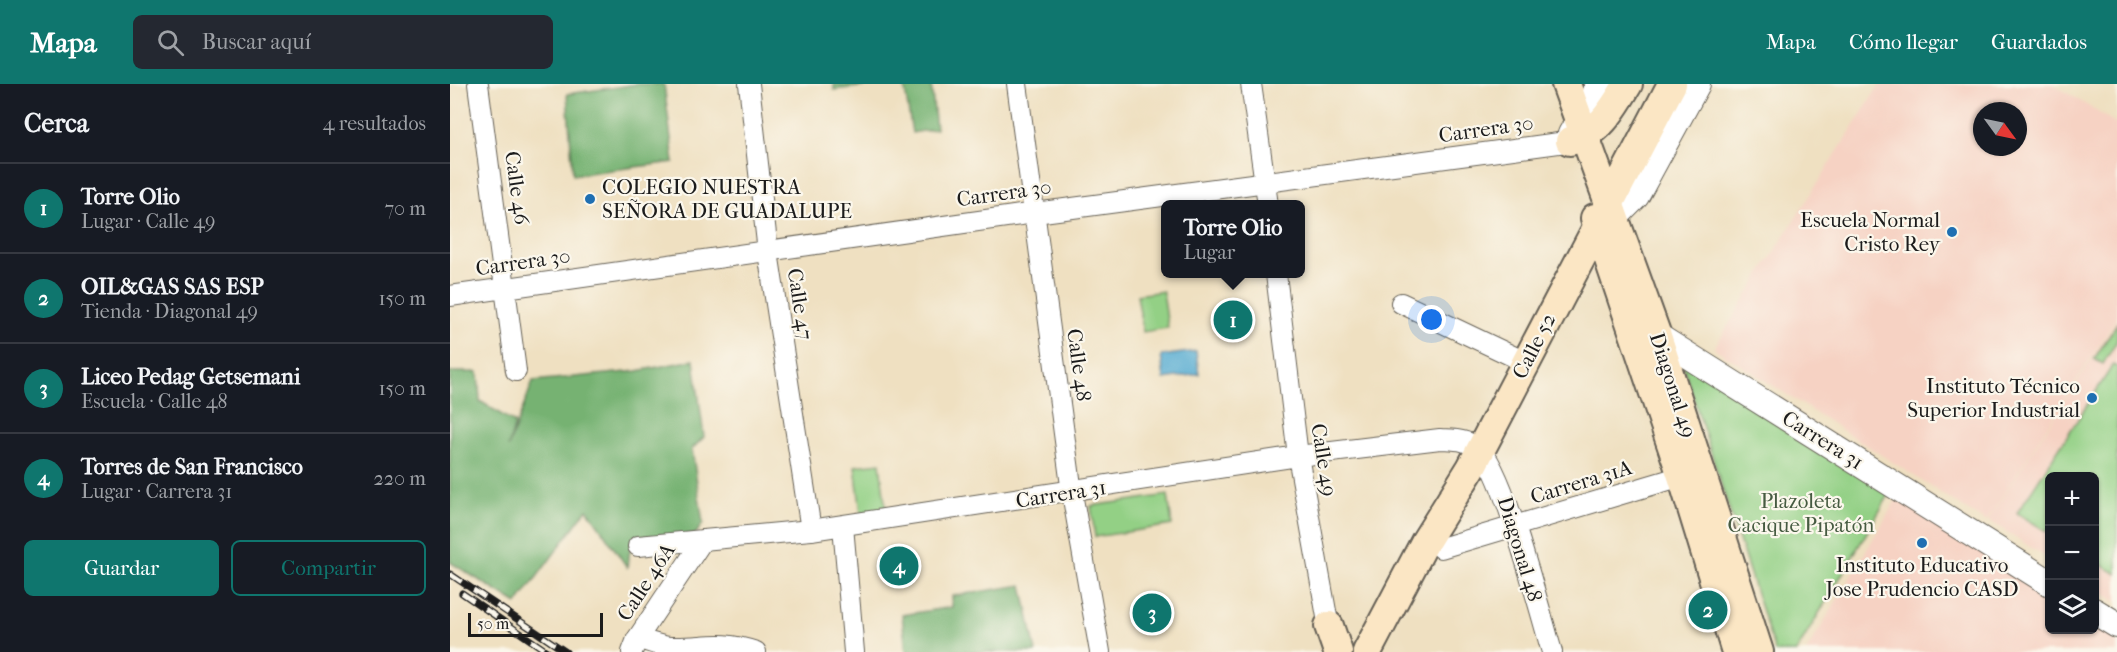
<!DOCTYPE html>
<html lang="es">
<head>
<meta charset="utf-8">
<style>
  :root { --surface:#171b24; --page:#242831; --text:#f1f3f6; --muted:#9ea1a6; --line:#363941; --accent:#0f766e }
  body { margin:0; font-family:"IM FELL French Canon",serif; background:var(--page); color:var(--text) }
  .controls { position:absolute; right:18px; bottom:18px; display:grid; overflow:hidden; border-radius:9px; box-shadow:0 2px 4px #0004 }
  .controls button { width:54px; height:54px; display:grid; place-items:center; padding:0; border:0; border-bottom:2px solid var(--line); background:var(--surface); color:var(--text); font:30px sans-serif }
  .compass { position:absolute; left:1523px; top:18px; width:54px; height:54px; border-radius:50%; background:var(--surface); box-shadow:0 2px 4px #0004; rotate:123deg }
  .scale { position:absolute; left:18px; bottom:15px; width:135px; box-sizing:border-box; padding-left:6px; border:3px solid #1c1c1c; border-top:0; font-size:16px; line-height:21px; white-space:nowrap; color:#1c1c1c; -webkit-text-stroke:4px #fbf7ec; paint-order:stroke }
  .you { position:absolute; left:982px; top:236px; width:21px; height:21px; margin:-15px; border:4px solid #fff; border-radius:50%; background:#1a73e8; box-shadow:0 0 0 9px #1a73e833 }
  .badge { display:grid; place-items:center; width:39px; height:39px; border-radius:50%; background:var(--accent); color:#fff; font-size:20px; font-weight:700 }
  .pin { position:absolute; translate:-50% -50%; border:3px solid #fff; box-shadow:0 2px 6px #0006 }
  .popup { position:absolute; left:711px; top:116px; width:144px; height:78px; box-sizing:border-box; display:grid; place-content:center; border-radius:9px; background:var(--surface); filter:drop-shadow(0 2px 4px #0005); font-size:20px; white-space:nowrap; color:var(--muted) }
  .popup b { font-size:22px; color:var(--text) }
  .popup::after { content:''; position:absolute; left:50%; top:100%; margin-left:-12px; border:12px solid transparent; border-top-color:var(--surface) }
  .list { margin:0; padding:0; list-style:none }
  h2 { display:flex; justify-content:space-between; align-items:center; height:78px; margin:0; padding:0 24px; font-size:26px }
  h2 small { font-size:20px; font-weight:400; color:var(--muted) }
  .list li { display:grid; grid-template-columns:39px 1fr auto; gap:18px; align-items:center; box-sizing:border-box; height:90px; padding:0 24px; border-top:2px solid var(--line) }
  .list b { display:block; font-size:22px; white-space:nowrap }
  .list p { margin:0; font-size:20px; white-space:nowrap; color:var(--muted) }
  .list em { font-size:20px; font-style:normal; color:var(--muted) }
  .actions { display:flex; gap:12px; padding:18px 24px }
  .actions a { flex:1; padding:14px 0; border:2px solid var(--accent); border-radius:9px; text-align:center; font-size:21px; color:var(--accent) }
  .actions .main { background:var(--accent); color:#fff }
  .icon { flex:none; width:33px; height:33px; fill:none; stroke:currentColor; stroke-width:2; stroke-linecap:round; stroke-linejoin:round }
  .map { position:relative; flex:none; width:1667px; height:568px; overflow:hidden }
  header { display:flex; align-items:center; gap:36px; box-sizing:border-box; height:84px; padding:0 30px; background:var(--accent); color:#fff }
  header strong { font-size:28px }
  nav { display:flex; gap:33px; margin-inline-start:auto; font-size:21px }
  .search { width:420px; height:54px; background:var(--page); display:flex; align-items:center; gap:15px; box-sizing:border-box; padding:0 21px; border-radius:9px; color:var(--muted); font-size:22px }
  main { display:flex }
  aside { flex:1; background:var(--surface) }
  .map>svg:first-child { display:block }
</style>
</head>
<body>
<header>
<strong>Mapa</strong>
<div class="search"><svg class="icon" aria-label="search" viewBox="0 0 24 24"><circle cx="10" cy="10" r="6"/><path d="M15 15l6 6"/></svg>Buscar aquí</div>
<nav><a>Mapa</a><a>Cómo llegar</a><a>Guardados</a></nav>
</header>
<main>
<aside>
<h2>Cerca<small>4 resultados</small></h2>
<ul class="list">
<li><span class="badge">1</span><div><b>Torre Olio</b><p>Lugar · Calle 49</p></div><em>70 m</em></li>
<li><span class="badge">2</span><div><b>OIL&amp;GAS SAS ESP</b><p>Tienda · Diagonal 49</p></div><em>150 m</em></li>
<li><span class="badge">3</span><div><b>Liceo Pedag Getsemani</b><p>Escuela · Calle 48</p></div><em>150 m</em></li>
<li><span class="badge">4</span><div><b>Torres de San Francisco</b><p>Lugar · Carrera 31</p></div><em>220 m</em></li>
</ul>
<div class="actions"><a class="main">Guardar</a><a>Compartir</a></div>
</aside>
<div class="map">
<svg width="1667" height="568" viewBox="0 0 1667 568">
  <rect width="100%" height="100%" fill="#fbf7ec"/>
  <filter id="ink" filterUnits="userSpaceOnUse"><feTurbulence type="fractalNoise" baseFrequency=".0167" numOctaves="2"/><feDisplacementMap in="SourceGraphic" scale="12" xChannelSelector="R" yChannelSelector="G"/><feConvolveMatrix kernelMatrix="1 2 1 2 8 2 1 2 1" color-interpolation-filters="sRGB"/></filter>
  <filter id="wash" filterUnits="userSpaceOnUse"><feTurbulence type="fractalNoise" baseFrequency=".008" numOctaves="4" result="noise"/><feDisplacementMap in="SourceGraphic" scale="24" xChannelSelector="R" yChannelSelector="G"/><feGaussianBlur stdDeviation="1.35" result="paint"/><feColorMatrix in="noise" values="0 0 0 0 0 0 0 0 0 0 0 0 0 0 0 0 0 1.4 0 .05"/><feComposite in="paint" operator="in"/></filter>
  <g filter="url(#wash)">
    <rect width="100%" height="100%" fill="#efe0c1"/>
    <g fill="#f6d2c3" fill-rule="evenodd">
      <path d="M1430 0H1603L1667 40V233L1536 438 1264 264ZM1532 27H1568V63H1532Z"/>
      <path d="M1667 235V518L1645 504 1644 392H1600L1599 475 1538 436Z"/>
      <path d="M1449 411 1599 508 1600 546H1644L1645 537 1667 551V568H1356Z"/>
    </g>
    <g fill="#93d085" stroke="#587650" stroke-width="1.5">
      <path d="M713 207 718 244 693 248 687 211Z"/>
      <path d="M1667 239V257L1653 280 1644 275Z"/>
      <path d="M1229 269 1442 406 1346 568H1325Z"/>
      <path d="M1663 281 1667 283V490L1645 477 1644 392H1600L1599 449 1567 429Z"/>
      <path d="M430 379 436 427 411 430 405 382Z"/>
      <path d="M718 411 722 441 645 453 641 422Z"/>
    </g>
    <g fill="#76b272" stroke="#496747" stroke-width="1.5">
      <path d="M188 0H214L224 78 123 91 117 10Z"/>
      <path d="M384 0H434L384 6Z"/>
      <path d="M454 0H481L486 45 462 49Z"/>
      <path d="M244 276 254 353 242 365 253 439 245 451 182 456 177 483 137 425 67 520 0 478V288H28L30 317 65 339 58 364 83 297 187 287Z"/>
      <path d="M572 501 586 568H456L452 531 502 523V512Z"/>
    </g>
    <path fill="#54abd1" stroke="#386476" stroke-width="1.5" d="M746 267 749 290 714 295 711 272Z"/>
  </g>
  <g filter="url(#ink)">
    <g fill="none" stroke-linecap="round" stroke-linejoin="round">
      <g stroke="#666156" stroke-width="22">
        <g id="minor">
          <path d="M28 0 66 287"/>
          <path d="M299 0 318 168 361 446"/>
          <path d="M567 0 622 409 650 568"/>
          <path d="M801 0 818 121"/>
          <path d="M826 190 848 372 881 555"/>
          <path d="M0 212 585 129 1116 58"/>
          <path d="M951 219 1075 278"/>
          <path d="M393 442 404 568"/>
          <path d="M188 462 361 446 848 372 990 355C1004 356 1017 355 1029 365 1053 382 1091 532 1102 568"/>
          <path d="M991 464 1242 389"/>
          <path d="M187 555C198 557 210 562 220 563 256 564 269 555 306 568"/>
          <path d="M182 568 187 555 253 456"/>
        </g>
      </g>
      <g stroke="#666156" stroke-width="28">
        <g id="tertiary">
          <path d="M1121 50 1150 0"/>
          <path d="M1147 140 1165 133 1186 112 1247 0"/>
          <path d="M1207 252 1600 499"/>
          <path d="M1644 527 1667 541"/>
        </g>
      </g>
      <g stroke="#666156" stroke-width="32">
        <g id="secondary">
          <path d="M1116 0 1207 252 1309 568"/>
          <path d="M1120 57C1149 50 1163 25 1178 0"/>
          <path d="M1145 134 1232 392 1286 568"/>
          <path d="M879 542 888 568"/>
          <path d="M917 568 975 458 1021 384 1222 0"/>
        </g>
      </g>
      <use href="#minor" stroke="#fff" stroke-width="20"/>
      <use href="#tertiary" stroke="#fff" stroke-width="26"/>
      <use href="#secondary" stroke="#fbe6c4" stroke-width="28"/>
      <g stroke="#1c1c1c" stroke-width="7">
        <g id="rail">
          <path d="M0 490 116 568"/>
          <path d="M12 509 98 568"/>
        </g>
      </g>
      <use href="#rail" stroke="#fbf7ec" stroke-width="4.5" stroke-dasharray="14" stroke-linecap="butt"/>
    </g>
  </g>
  <g fill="#1f6fb2" stroke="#fbf7ec" stroke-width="2">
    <circle cx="140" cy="115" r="6"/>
    <circle cx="1502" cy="148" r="6"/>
    <circle cx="1642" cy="314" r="6"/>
    <circle cx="1472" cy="459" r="6"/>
  </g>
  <g text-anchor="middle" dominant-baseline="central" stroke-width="4.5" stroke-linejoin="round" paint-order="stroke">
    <g font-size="21" fill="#1c1c1c" stroke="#fbf7ec">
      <text transform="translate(1036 45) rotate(-8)">Carrera 30</text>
      <text transform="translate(67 104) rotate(82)">Calle 46</text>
      <text transform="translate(554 109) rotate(-8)">Carrera 30</text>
      <text transform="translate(73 178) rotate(-8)">Carrera 30</text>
      <text transform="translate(350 220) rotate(81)">Calle 47</text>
      <text transform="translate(1084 262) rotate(-63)">Calle 52</text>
      <text transform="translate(629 281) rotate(82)">Calle 48</text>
      <text transform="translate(1223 301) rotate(72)">Diagonal 49</text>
      <text transform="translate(1373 356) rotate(32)">Carrera 31</text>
      <text transform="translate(874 376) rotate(81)">Calle 49</text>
      <text transform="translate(1131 398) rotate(-17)">Carrera 31A</text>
      <text transform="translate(611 410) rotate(-9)">Carrera 31</text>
      <text transform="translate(1070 465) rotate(73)">Diagonal 48</text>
      <text transform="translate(196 498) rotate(-57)">Calle 46A</text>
    </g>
    <g font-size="21" fill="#1c1c1c" stroke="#fbf7ec" text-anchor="end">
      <text x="152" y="103" text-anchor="start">COLEGIO NUESTRA<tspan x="152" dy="24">SEÑORA DE GUADALUPE</tspan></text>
      <text x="1490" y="136">Escuela Normal<tspan x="1490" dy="24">Cristo Rey</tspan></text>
      <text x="1630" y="302">Instituto Técnico<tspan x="1630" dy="24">Superior Industrial</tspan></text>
      <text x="1472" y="481" text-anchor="middle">Instituto Educativo<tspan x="1472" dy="24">Jose Prudencio CASD</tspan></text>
    </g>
    <g font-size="21" fill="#465b41" stroke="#fbf7ec">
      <text x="1351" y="417">Plazoleta<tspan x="1351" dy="24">Cacique Pipatón</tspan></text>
    </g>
  </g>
</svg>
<div class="controls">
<button>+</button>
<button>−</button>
<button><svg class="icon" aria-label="layers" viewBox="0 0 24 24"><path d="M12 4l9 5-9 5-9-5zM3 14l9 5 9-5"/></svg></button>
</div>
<svg class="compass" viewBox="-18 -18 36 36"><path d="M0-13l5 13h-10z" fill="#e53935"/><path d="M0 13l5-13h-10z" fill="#9ea1a6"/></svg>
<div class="scale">50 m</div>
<div class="you"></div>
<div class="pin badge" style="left:783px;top:236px">1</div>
<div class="popup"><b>Torre Olio</b>Lugar</div>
<div class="pin badge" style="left:1258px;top:526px">2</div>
<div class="pin badge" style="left:702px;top:529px">3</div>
<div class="pin badge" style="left:449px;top:482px">4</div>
</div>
</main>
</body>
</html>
